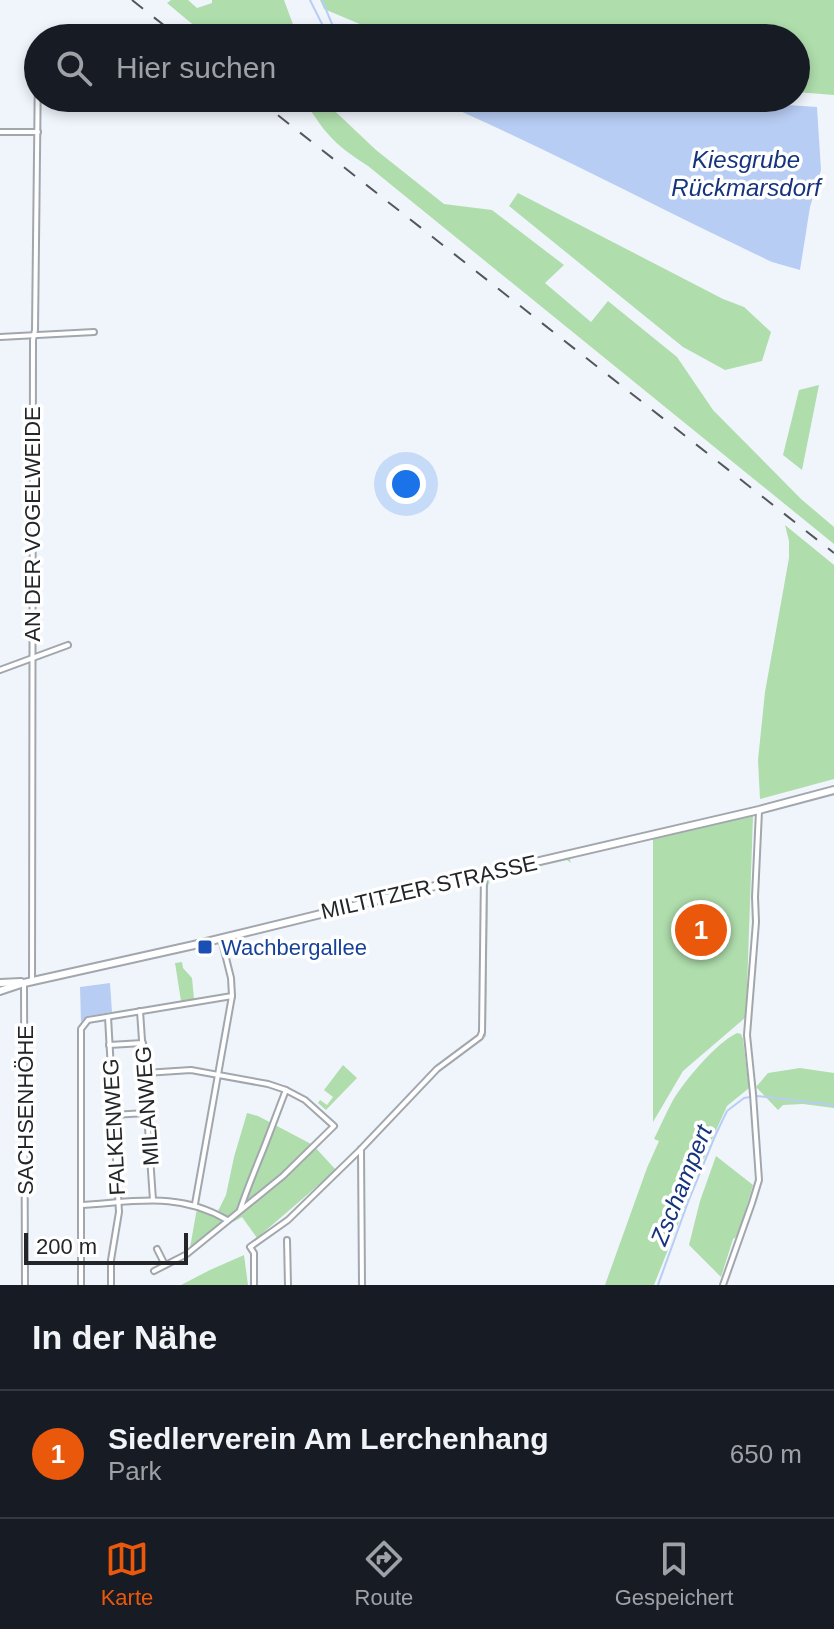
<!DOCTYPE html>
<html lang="de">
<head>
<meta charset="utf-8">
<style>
  :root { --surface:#171b24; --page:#242831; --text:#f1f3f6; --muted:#9ea1a6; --line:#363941; --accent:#ea580c }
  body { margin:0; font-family:Arial,sans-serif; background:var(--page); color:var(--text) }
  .scale { position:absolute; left:24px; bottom:20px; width:164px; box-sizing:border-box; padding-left:8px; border:4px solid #232528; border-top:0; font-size:22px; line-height:28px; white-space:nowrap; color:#232528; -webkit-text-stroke:6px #fff; paint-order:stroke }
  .you { position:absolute; left:406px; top:484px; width:28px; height:28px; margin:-20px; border:6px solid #fff; border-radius:50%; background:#1a73e8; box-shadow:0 0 0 12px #1a73e833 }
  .badge { display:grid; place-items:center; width:52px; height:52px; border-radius:50%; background:var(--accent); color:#fff; font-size:26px; font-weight:700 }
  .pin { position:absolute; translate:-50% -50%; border:4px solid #fff; box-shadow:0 2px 8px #0006 }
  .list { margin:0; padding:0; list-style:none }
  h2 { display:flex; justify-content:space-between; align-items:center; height:104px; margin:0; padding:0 32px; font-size:34px }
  h2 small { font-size:26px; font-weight:400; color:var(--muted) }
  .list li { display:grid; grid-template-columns:52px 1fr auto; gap:24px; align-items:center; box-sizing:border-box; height:128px; padding:0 32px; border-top:2px solid var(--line) }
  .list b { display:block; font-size:30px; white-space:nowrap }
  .list p { margin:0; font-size:26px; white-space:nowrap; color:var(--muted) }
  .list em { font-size:26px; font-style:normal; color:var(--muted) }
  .icon { flex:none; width:44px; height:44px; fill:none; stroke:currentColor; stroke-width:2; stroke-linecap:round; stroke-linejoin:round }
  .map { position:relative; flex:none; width:834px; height:1285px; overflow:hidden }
  .search { position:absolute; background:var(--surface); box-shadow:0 4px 12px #0003; left:24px; right:24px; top:24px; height:88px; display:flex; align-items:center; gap:20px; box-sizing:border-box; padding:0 28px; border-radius:44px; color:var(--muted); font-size:30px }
  .sheet { height:232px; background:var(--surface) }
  nav { display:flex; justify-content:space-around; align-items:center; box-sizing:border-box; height:112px; border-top:2px solid var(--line); background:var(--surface); font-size:22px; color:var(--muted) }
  nav a { display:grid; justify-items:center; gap:4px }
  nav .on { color:var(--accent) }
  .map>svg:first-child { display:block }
</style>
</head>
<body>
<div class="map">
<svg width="834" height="1285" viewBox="0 0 834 1285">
  <rect width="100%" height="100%" fill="#f0f5fc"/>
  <g fill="#afddac">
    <path d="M171 0H188L197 8 212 3V0H284L298 38H209L167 3Z"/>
    <path d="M320 0H834V95L796 92V38H393L324 9Z"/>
    <path d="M299 98H321L376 150 444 204 492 210 564 265 545 283 591 322 608 301 677 357 713 410 801 499 834 527V544L368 166C354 157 339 147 328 134 317 122 311 108 299 98Z"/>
    <path d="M518 193 723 299 744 307 771 332 762 361 725 370 683 347 509 206Z"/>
    <path d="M819 385 802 470 783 455 799 390Z"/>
    <path d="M785 525 834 565V779L760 799 758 760 765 692 789 558V541Z"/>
    <path d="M751 816H753L746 1017 683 1071 653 1122V838Z"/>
    <path d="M569 857 571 863 567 860 497 876 490 880 488 886 486 1036 481 1041 448 1062 406 1106V1104L438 1070 482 1036 486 879 490 875Z"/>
    <path d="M182 962 183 968 192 978 194 999 181 1001 175 963Z"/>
    <path d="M737 1033 741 1034 743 1039 749 1088 727 1106 709 1146 654 1285H605L647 1168 659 1141 654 1139C660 1127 665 1115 671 1104 682 1083 716 1043 737 1033Z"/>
    <path d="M343 1065 357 1078 326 1110 318 1103 320 1100 327 1105 333 1097 324 1090Z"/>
    <path d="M800 1068 834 1073V1108L803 1104 783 1105 778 1110 756 1087 768 1073Z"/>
    <path d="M247 1113 258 1116 313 1145 336 1170 257 1238 242 1217 233 1222 218 1211 226 1195 234 1157Z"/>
    <path d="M716 1156 753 1185 738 1236 733 1239 721 1277 689 1245 700 1201Z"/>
    <path d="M197 1208 221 1220 219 1225 190 1248Z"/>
    <path d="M244 1255 248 1285H181L210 1270Z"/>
  </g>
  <g fill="#b8cdf4">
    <path d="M431 98H689L817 107 821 170 810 207 800 270 772 262C658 208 546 148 431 98Z"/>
    <path d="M110 983 112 1012 87 1016 81 1022 80 987Z"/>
  </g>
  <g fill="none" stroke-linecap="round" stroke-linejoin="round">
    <g stroke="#b8cdf4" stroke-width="2">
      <path d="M310 0 324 28 332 38"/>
      <path d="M322 0 332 24 346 38"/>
      <path d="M658 1285 688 1202 715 1136 727 1111 744 1098 757 1096 834 1105"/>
    </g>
    <g stroke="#a2a7ae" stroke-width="8">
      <g id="street">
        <path d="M0 132H38"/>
        <path d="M0 337 94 332"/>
        <path d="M0 670 68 645"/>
        <path d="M32 981 33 340 35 330 38 68"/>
        <path d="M24 983 25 1285"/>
        <path d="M140 1011 153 1200"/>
        <path d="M108 1017 119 1212 111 1260V1285"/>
        <path d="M109 1045 143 1043"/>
        <path d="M145 1073 191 1070 268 1084 286 1090 305 1100 334 1126 283 1176 187 1254 154 1271"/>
        <path d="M113 1115 146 1113"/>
        <path d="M361 1149 362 1285"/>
        <path d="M195 1204 232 996"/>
        <path d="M81 1205C134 1202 179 1191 227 1220"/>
        <path d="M240 1210C247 1189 255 1170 263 1150 271 1130 278 1110 286 1090"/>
        <path d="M287 1240 288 1285"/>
        <path d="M157 1249 165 1265"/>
        <path d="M81 1285V1029L88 1020 232 996 231 978 221 938"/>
        <path d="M254 1285V1253L250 1247 288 1220 361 1149 437 1069 480 1037 482 1032 484 874"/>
        <path d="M723 1285 752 1203 759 1180 753 1094 747 1035 756 922 755 897 759 811"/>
      </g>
    </g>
    <g stroke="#a2a7ae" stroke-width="10">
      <g id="secondary">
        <path d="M0 983 21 982"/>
        <path d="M0 991 24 983 194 945 484 874 759 810 834 790"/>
      </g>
    </g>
    <use href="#street" stroke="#fff" stroke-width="4"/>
    <use href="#secondary" stroke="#fff" stroke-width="6"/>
    <g stroke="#53565a" stroke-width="2" stroke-dasharray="14 14" stroke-linecap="butt">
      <path d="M132 0 180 38"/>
      <path d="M256 98 834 553"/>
    </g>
  </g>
  <rect fill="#1a4fb4" stroke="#fff" stroke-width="3" x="197" y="939" width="16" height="16" rx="4"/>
  <g text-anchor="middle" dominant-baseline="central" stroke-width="7" stroke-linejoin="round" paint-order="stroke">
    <g font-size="22" fill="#232528" stroke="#fff">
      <text transform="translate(32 524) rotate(-90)">AN DER VOGELWEIDE</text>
      <text transform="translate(429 887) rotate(-13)">MILTITZER STRASSE</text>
      <text transform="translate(147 1106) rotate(-94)">MILANWEG</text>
      <text transform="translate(25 1110) rotate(-90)">SACHSENHÖHE</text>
      <text transform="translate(114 1127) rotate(-93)">FALKENWEG</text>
    </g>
    <g font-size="22" fill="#164399" stroke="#fff" text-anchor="start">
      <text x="221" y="947">Wachbergallee</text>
    </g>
    <g font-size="24" font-style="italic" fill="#16347e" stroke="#fff">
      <text x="746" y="159">Kiesgrube<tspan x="746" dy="28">Rückmarsdorf</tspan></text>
      <text transform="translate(681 1185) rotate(-68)">Zschampert</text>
    </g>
  </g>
</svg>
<div class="scale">200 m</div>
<div class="you"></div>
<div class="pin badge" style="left:701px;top:930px">1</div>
<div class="search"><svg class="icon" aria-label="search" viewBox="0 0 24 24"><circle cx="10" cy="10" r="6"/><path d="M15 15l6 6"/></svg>Hier suchen</div>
</div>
<section class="sheet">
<h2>In der Nähe<small></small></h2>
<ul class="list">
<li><span class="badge">1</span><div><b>Siedlerverein Am Lerchenhang</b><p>Park</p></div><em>650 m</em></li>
</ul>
</section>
<nav>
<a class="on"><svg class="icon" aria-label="map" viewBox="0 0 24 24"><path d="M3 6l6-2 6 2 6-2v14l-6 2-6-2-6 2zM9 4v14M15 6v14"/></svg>Karte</a>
<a><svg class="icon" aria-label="directions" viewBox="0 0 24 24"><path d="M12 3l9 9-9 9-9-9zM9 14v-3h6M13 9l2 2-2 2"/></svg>Route</a>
<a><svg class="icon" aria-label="saved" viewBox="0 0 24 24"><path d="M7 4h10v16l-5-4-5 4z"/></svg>Gespeichert</a>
</nav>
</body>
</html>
